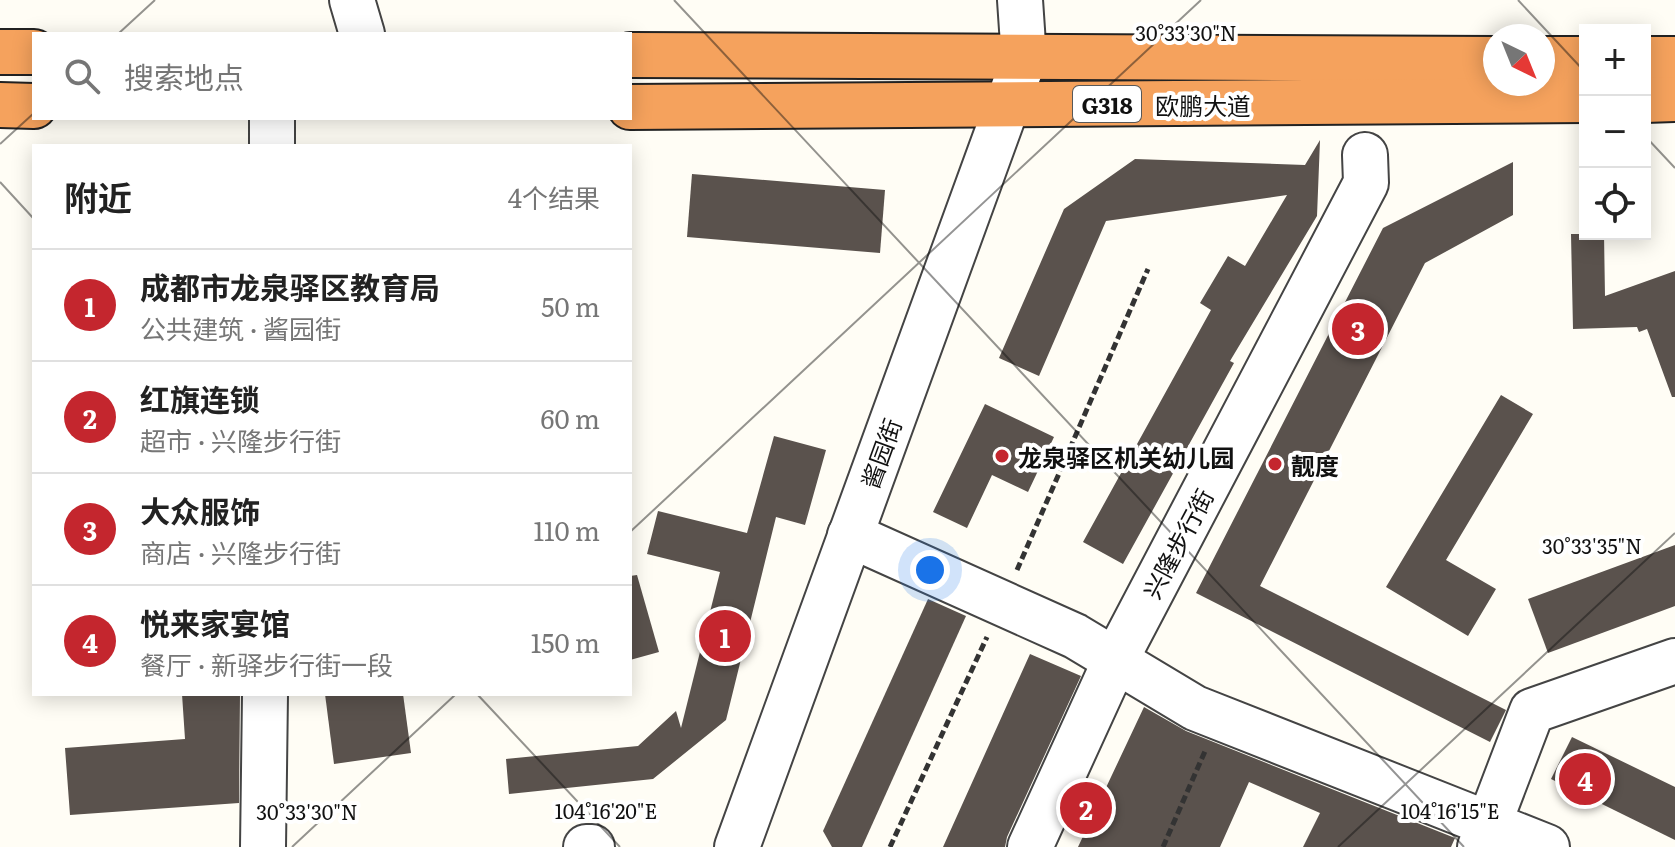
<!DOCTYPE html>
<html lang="zh">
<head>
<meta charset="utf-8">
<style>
  :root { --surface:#fff; --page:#f2f2f2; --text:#222; --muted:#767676; --line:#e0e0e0; --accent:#c4262e }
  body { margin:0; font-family:Literata,"Noto Sans SC",serif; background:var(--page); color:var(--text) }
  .controls { position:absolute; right:24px; top:24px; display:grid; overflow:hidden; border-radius:0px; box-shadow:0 4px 20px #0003 }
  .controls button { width:72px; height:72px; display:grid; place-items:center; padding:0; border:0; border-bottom:2px solid var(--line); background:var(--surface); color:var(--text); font:40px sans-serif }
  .compass { position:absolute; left:1483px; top:24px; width:72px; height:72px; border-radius:50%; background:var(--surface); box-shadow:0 4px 20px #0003; rotate:137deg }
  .you { position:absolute; left:930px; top:570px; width:28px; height:28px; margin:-20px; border:6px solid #fff; border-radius:50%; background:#1a73e8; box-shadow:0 0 0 12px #1a73e833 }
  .badge { display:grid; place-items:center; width:52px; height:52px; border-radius:50%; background:var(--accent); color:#fff; font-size:26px; font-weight:700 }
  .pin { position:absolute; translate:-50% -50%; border:4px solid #fff; box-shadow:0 2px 8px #0006 }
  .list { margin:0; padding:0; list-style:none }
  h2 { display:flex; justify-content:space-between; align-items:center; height:104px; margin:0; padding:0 32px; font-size:34px }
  h2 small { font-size:26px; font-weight:400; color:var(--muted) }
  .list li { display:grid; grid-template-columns:52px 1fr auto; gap:24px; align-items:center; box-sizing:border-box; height:112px; padding:0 32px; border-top:2px solid var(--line) }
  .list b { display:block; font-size:30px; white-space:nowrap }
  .list p { margin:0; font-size:26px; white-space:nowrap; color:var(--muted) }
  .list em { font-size:26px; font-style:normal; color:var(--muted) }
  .icon { flex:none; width:44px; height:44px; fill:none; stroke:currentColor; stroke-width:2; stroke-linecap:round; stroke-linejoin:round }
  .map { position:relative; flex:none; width:1675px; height:847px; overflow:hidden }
  .search { position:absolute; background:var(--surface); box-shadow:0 4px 20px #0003; left:32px; top:32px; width:600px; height:88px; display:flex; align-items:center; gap:20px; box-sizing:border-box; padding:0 28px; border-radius:0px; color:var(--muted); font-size:30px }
  .panel { position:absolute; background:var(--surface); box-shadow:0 4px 20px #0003; left:32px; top:144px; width:600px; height:552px; border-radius:0px }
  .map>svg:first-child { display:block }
</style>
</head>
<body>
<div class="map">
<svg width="1675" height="847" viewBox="0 0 1675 847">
  <rect width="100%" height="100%" fill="#fffdf5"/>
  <g fill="#5a524d">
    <path d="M1320 140 1317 216 1230 361 1234 363 1123 564 1083 542 1211 310 1200 303 1228 256 1245 266 1287 195 1106 221 1039 376 999 358 1064 209 1135 159 1305 165Z"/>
    <path d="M1513 162V215L1425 263 1260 586 1506 710 1490 742 1196 593 1383 228Z"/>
    <path d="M692 174 885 190 880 253 687 237Z"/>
    <path d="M1571 234H1604L1605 296 1675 271V397H1672L1647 329 1639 332 1637 327 1573 329Z"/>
    <path d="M1501 395 1533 414 1446 560 1496 589 1468 636 1386 587Z"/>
    <path d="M985 404 1054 437 1028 492 992 475 967 528 933 512Z"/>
    <path d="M774 436 826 450 805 525 776 517 726 720 653 779 509 794 506 759 638 746 676 711 681 728 720 572 647 554 658 511 747 533Z"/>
    <path d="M1675 545V606L1548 653 1528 599Z"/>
    <path d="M637 575 659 652 630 660V576Z"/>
    <path d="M928 599 966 616 862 847H832L823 831Z"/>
    <path d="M1030 654 1081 676 1007 837 1005 847H943Z"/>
    <path d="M182 694H240L239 803 70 815 65 748 185 739Z"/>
    <path d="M325 694H403L411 753 334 764Z"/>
    <path d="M1144 707 1186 731 1455 838 1451 847H1303L1320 813 1249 782 1220 847H1078Z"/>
    <path d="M1572 737 1675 787V840L1551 779Z"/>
  </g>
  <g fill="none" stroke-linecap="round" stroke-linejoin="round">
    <g stroke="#444" stroke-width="48">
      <g id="minor">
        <path d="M352 0 362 34"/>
        <path d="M272 146V118"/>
        <path d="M850 535 1075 636 1195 708 1547 847"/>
        <path d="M263 847 265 694"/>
        <path d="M586 847H592"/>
        <path d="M737 847 1024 59 1020 0"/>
        <path d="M1030 847 1115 661 1366 183 1365 155"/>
        <path d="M1480 847 1532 711 1675 661"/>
      </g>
    </g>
    <g stroke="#222" stroke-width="48">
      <g id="highway">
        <path d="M0 52H34"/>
        <path d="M630 55 1495 59"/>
        <path d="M1543 59H1585"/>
        <path d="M1645 59H1675"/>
        <path d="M1645 100 1675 99"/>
        <path d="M0 105 34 106"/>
        <path d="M630 107 1585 100"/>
      </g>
    </g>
    <g stroke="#333" stroke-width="5" stroke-dasharray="8 4" stroke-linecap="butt">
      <path d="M1017 570 1148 269"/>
      <path d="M890 847 987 637"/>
      <path d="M1163 847 1206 749"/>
    </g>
    <use href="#minor" stroke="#fff" stroke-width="44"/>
    <use href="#highway" stroke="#f5a25d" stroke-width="44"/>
  </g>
  <path fill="none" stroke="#111" stroke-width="2" stroke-opacity="0.45" d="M674 0 1464 847M1518 0 1585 72M118 34 155 0M1645 136 1675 168M0 144 34 113M0 182 34 219M630 532 1201 0M477 694 620 847M292 847 456 694M1338 847 1675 533"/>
  <g fill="#c4262e" stroke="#fff" stroke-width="3">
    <circle cx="1002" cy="456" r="8"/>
    <circle cx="1275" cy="464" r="8"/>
  </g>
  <g text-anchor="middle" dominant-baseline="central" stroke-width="8" stroke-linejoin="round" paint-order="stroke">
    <rect fill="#fff" stroke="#585858" stroke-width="2" x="1073" y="86" width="68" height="36" rx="6"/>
    <g font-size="22" font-weight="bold" fill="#111">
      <text x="1107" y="104">G318</text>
    </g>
    <g font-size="24" fill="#111" stroke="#fff">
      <text x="1203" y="104">欧鹏大道</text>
      <text transform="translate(880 453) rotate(-70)">酱园街</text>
      <text transform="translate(1177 543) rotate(-62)">兴隆步行街</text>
    </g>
    <g font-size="24" font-weight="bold" fill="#111" stroke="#fff" text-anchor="start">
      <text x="1018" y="456">龙泉驿区机关幼儿园</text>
      <text x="1291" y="464">靓度</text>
    </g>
  </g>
  <g font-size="20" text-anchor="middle" fill="#111" stroke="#fff" stroke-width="8" stroke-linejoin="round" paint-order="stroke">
    <text x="1186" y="41">30°33'30"N</text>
    <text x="1592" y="554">30°33'35"N</text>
    <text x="606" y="819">104°16'20"E</text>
    <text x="1450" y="819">104°16'15"E</text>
    <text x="307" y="820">30°33'30"N</text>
  </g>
</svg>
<div class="controls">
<button>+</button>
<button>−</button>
<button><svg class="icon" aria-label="locate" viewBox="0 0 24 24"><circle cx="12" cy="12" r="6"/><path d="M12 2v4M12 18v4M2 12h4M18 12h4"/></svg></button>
</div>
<svg class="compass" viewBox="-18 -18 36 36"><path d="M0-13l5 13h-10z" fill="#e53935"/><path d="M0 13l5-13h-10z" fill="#767676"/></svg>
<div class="you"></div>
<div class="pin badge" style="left:725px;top:636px">1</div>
<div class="pin badge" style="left:1086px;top:808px">2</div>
<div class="pin badge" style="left:1358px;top:329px">3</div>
<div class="pin badge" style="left:1585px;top:779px">4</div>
<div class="search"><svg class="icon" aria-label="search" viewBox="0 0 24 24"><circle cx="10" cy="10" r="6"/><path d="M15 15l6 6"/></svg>搜索地点</div>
<section class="panel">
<h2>附近<small>4个结果</small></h2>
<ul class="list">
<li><span class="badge">1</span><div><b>成都市龙泉驿区教育局</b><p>公共建筑 · 酱园街</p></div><em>50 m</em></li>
<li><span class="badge">2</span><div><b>红旗连锁</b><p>超市 · 兴隆步行街</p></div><em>60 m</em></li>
<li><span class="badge">3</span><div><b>大众服饰</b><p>商店 · 兴隆步行街</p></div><em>110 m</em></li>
<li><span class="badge">4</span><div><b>悦来家宴馆</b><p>餐厅 · 新驿步行街一段</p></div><em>150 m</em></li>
</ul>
</section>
</div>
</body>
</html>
